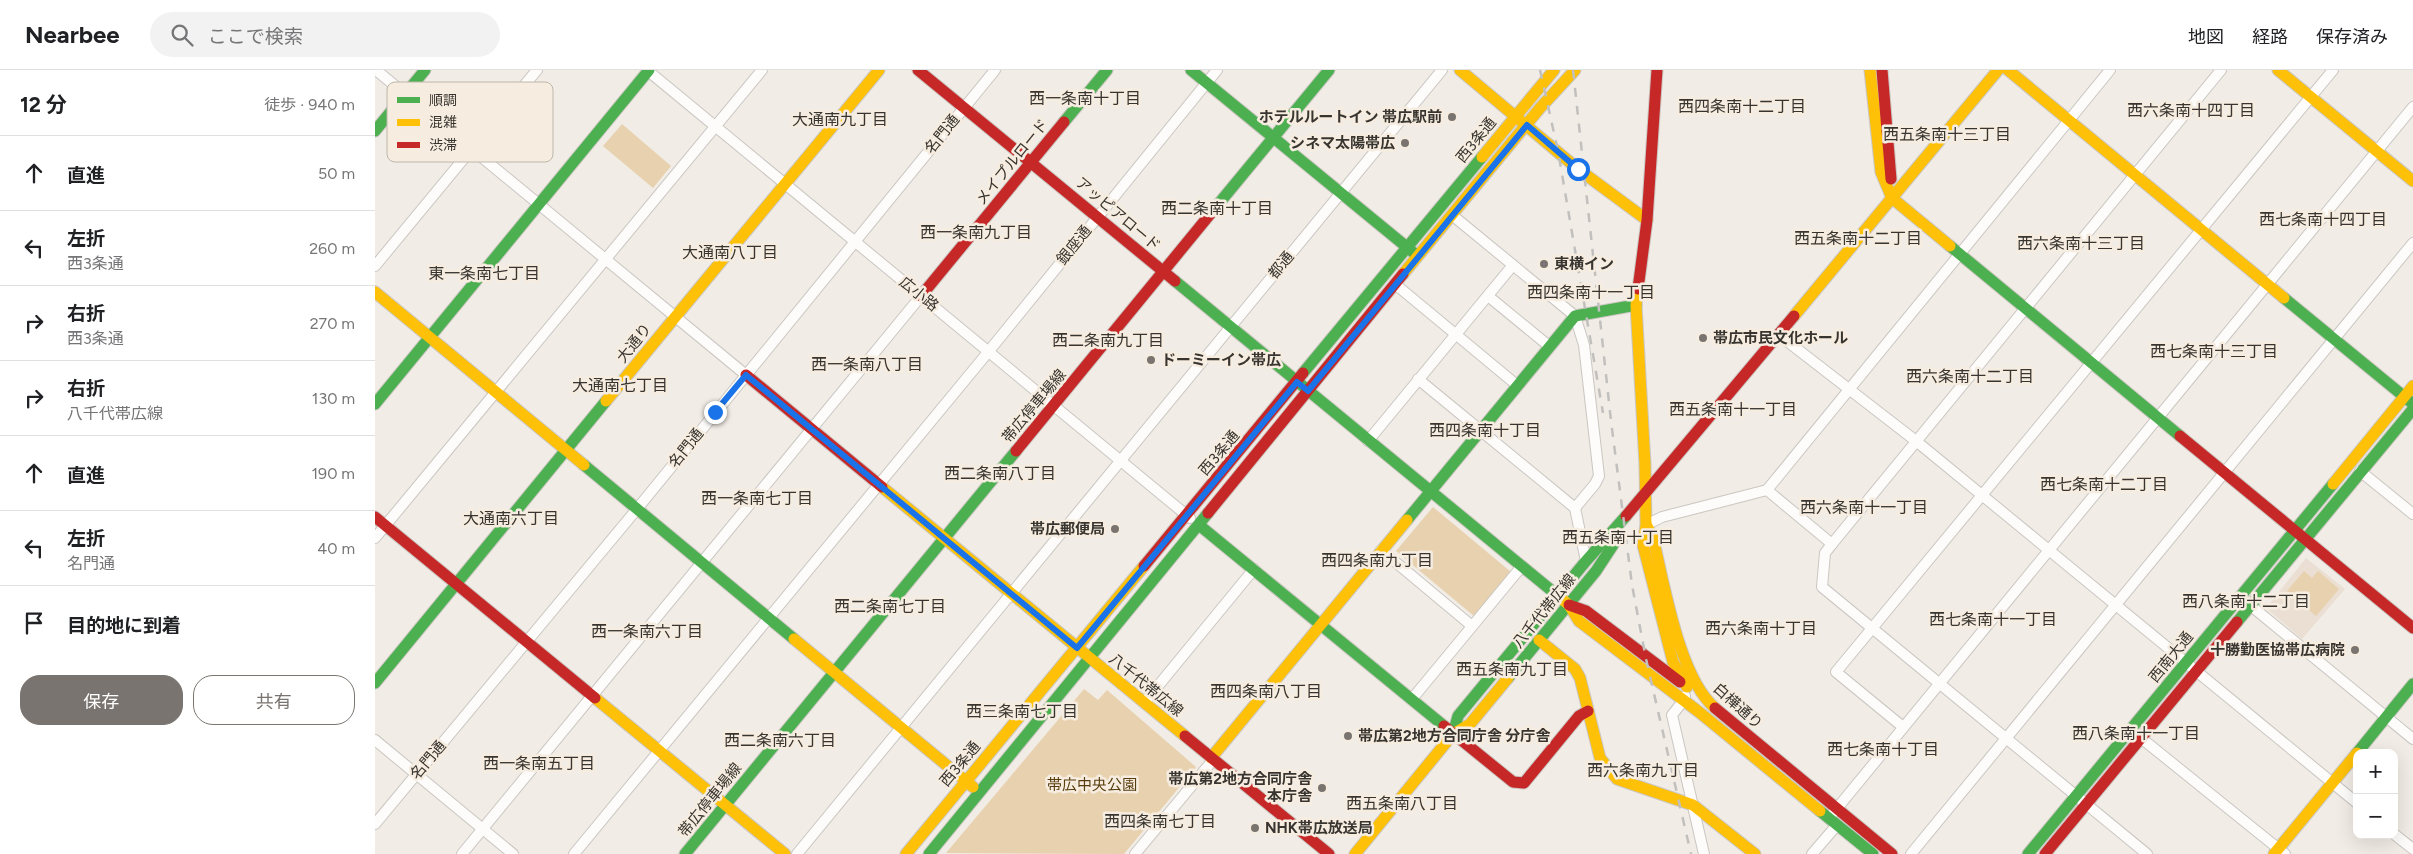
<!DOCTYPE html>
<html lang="ja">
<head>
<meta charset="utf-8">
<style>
  :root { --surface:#fff; --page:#f2f2f2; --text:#202124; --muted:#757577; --line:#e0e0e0; --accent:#79746f }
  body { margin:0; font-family:Figtree,"Noto Sans JP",sans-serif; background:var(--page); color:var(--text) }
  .controls { position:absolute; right:15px; bottom:15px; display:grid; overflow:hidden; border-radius:10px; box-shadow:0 5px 20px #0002 }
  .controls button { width:45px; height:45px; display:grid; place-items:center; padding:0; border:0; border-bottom:1px solid var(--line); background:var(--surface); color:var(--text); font:25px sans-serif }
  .stop { position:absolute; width:15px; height:15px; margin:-11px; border:4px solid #1a73e8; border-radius:50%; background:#fff }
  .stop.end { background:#1a73e8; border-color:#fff; box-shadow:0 1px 5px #0008 }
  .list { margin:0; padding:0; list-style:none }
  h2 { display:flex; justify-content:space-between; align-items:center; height:65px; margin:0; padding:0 20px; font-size:21px }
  h2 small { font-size:16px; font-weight:400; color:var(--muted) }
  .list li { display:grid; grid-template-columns:32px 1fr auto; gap:15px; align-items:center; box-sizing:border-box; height:75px; padding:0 20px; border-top:1px solid var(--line) }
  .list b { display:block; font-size:19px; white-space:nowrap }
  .list p { margin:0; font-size:16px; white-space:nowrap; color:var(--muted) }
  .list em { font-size:16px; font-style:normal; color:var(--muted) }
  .actions { display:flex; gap:10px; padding:15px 20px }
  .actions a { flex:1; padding:11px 0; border:1px solid var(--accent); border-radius:20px; text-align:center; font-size:18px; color:var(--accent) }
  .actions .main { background:var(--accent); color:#fff }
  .icon { flex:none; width:28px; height:28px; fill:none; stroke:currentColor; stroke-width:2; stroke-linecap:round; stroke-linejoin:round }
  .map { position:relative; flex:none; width:2038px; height:784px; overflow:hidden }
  header { display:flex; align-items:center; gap:30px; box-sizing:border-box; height:70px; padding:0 25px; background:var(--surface); border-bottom:1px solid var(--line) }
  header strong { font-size:24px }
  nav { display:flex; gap:28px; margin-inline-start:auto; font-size:18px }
  .search { width:350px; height:45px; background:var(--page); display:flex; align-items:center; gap:12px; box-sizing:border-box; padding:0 18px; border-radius:28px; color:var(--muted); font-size:19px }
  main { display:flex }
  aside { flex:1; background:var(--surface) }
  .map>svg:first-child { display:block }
</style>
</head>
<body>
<header>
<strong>Nearbee</strong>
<div class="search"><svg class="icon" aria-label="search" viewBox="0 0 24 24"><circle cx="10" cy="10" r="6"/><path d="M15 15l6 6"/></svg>ここで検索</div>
<nav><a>地図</a><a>経路</a><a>保存済み</a></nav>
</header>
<main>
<aside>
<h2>12 分<small>徒歩 · 940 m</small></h2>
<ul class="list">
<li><svg class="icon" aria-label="ahead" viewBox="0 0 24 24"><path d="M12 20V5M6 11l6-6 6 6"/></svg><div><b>直進</b></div><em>50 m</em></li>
<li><svg class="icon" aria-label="left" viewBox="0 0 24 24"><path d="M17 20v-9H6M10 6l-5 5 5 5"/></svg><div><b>左折</b><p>西3条通</p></div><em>260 m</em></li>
<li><svg class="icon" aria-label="right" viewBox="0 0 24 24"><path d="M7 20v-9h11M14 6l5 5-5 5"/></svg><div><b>右折</b><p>西3条通</p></div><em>270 m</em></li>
<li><svg class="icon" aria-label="right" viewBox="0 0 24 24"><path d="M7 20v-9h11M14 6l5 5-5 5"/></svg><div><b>右折</b><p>八千代帯広線</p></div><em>130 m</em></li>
<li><svg class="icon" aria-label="ahead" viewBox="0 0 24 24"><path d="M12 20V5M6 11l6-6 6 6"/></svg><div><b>直進</b></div><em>190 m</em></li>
<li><svg class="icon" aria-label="left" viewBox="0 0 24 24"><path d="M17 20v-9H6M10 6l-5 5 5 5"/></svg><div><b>左折</b><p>名門通</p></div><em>40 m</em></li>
<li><svg class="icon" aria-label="arrive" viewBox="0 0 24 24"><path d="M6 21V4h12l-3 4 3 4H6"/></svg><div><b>目的地に到着</b></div></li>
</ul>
<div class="actions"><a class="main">保存</a><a>共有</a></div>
</aside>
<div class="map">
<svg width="2038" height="784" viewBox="0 0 2038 784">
  <rect width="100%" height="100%" fill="#f1ece5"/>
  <path fill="#eadfd2" d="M1931 488 1970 519 1927 569 1891 538Z"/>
  <g fill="#e8d1ae">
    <path d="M247 54 296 96 278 118 228 76Z"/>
    <path d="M1058 437 1136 502 1099 546 1021 481Z"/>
    <path d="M1929 501 1937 508 1943 501 1964 519 1941 546 1912 521Z"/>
    <path d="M709 619 723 630 732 620 821 697 749 784 571 783Z"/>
  </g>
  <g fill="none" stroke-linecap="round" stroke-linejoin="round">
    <g stroke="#cac6c1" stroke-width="12">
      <g id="street">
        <path d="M1 0 371 305"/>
        <path d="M272 0 815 448"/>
        <path d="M1077 145 1200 246 1209 275 1224 406 1220 414 1200 438"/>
        <path d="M0 196 162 0"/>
        <path d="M1020 214 1143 316"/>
        <path d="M1113 226 1174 276"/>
        <path d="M1404 265 1541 371 1982 733"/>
        <path d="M1043 309 1200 438 1211 491"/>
        <path d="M993 371 1138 195"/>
        <path d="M1985 401 2038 444"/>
        <path d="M1392 420 1457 474 1846 0"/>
        <path d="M1271 455 1287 447 1392 420 1735 0"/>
        <path d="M0 468 387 0"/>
        <path d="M1457 474 1450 483 1447 517 1772 784"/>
        <path d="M1006 480 1097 556"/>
        <path d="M1875 535 2038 669"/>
        <path d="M1310 626 1309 630 1297 645 1329 784"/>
        <path d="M1037 629 1147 496"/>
        <path d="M769 633 879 499"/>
        <path d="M1528 657 1461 602 1958 0"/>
        <path d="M1766 668 1910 784"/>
        <path d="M0 670 138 784"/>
        <path d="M1459 742 2038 37"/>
        <path d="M0 754 262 439 620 0"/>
        <path d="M2019 764 2038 779"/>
        <path d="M87 784 546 226"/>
        <path d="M199 784 614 281 842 0"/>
        <path d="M422 784 1067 0"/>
        <path d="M760 784 838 690"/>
        <path d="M1437 784 1462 755"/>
        <path d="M1536 784 2038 173"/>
      </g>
    </g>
    <g stroke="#cac6c1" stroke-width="13">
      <g id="fast">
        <path d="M816 0 1039 183"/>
        <path d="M689 52 732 0"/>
        <path d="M0 61 50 0"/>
        <path d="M841 137 954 0"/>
        <path d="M1575 176 1805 366"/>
        <path d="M800 211 1188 530"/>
        <path d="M1909 228 2037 333"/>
        <path d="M928 303 1107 87"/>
        <path d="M0 334 274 0"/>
        <path d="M209 395 419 569"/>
        <path d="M1032 450 1200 246 1261 235"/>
        <path d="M824 455 1069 656"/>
        <path d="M1862 552 2038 339"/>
        <path d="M1133 608 1221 501 1244 466"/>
        <path d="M0 613 231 331"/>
        <path d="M1078 664 1083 646 1211 491 1251 446"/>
        <path d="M1982 683 2038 614"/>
        <path d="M1445 741 1498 784"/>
        <path d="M310 784 641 381"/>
        <path d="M554 784 833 443"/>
        <path d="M1653 784 1958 414"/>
      </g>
    </g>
    <g stroke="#cac6c1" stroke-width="13">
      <g id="slow">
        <path d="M1085 0 1203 99 1272 150"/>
        <path d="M1495 0 1506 102 1517 128 1575 176"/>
        <path d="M1633 0 1909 228"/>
        <path d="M1903 0 2038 111"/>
        <path d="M1107 87 1179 0"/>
        <path d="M1028 204 1165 38 1200 0"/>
        <path d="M1263 219 1261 235 1270 394 1271 455 1268 475 1298 592 1312 617"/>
        <path d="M0 222 209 395"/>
        <path d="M1419 246 1623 0"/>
        <path d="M231 331 504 0"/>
        <path d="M1958 414 2038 316"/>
        <path d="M507 417 810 666"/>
        <path d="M1272 456 1278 468C1289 513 1304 608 1340 638"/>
        <path d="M1188 530 1194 535 1204 551 1324 642 1445 741"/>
        <path d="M419 569 598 717"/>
        <path d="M1164 570 1200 599 1205 608 1225 688 1242 709 1318 735 1380 784"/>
        <path d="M220 628 410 784"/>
        <path d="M836 688 1032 450"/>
        <path d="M531 784 769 496"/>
        <path d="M980 784 1078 664 1095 654 1133 608"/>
        <path d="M1899 784 1982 683"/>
      </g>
    </g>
    <g stroke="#cac6c1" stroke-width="13">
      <g id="jam">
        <path d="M543 0 800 211"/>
        <path d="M1507 0 1516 109"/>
        <path d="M1263 219 1272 150 1282 0"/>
        <path d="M546 226 689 52"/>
        <path d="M371 305 507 417"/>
        <path d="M1805 366 2038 558"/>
        <path d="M641 381 841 137"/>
        <path d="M833 443 1028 204"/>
        <path d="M1251 446 1419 246"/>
        <path d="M0 447 220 628"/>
        <path d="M769 496 928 303"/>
        <path d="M1194 535 1211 541 1305 612"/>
        <path d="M1340 638 1517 784"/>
        <path d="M1069 656 1138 712 1149 713 1204 646 1213 641"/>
        <path d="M810 666 954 784"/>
        <path d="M1670 784 1862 552"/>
      </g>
    </g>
    <use href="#street" stroke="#fdfcfb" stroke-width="10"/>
    <use href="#fast" stroke="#4caf50" stroke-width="11"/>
    <use href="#slow" stroke="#ffc107" stroke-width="11"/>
    <use href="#jam" stroke="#c62828" stroke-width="11"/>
    <g stroke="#c1c0be" stroke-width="2.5" stroke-dasharray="9 9" stroke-linecap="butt">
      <path d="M1165 0 1183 81 1228 343"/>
      <path d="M1198 0 1236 351 1257 515 1271 589 1316 784"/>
    </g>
  </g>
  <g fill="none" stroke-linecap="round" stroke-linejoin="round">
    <path stroke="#1a73e8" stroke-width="6" d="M340 342 371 305 702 578 922 312 933 321 1152 55 1203 99"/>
  </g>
  <g fill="#79746f" stroke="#f6ede0" stroke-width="2">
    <circle cx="1077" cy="47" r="5"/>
    <circle cx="1030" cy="73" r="5"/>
    <circle cx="1169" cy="194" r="5"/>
    <circle cx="1328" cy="268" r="5"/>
    <circle cx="776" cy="290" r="5"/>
    <circle cx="740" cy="459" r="5"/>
    <circle cx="1980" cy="580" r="5"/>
    <circle cx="973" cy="666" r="5"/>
    <circle cx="947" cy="718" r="5"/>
    <circle cx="880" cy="758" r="5"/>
  </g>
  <g text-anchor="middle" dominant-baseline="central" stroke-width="5" stroke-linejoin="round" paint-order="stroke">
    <g font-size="15" font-weight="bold" fill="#38342f" stroke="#f6ede0" text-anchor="end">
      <text x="1067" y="47">ホテルルートイン 帯広駅前</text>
      <text x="1020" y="73">シネマ太陽帯広</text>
      <text x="1179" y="194" text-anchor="start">東横イン</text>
      <text x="1338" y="268" text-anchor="start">帯広市民文化ホール</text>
      <text x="786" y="290" text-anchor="start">ドーミーイン帯広</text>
      <text x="730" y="459">帯広郵便局</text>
      <text x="1970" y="580">十勝勤医協帯広病院</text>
      <text x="983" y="666" text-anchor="start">帯広第2地方合同庁舎 分庁舎</text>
      <text x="937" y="709">帯広第2地方合同庁舎<tspan x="937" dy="17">本庁舎</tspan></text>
      <text x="890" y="758" text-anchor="start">NHK帯広放送局</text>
    </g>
    <g font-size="15" fill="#38342f" stroke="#f6ede0">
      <text transform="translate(567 64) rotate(-51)">名門通</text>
      <text transform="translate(1101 70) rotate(-51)">西3条通</text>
      <text transform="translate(637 92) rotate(-51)">メイプルロード</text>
      <text transform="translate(743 144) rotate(40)">アッピアロード</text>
      <text transform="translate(699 175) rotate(-51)">銀座通</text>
      <text transform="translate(906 195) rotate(-50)">都通</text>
      <text transform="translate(544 224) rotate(39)">広小路</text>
      <text transform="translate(259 273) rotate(-51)">大通り</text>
      <text transform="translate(659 336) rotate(-50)">帯広停車場線</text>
      <text transform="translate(311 378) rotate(-51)">名門通</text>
      <text transform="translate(844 383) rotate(-50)">西3条通</text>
      <text transform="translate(1169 541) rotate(-51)">八千代帯広線</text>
      <text transform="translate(1796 587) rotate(-51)">西南大通</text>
      <text transform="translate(771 615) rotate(39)">八千代帯広線</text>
      <text transform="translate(1363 636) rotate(42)">白樺通り</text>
      <text transform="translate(53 690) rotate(-50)">名門通</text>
      <text transform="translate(585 694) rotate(-50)">西3条通</text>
      <text transform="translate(335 730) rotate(-51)">帯広停車場線</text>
    </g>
    <g font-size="15" fill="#573d0d" stroke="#f6ede0">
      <text x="717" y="715">帯広中央公園</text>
    </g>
    <g font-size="16" fill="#38342f" stroke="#f6ede0">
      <text x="710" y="28">西一条南十丁目</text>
      <text x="1367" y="36">西四条南十二丁目</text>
      <text x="1816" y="40">西六条南十四丁目</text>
      <text x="465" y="49">大通南九丁目</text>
      <text x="1572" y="64">西五条南十三丁目</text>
      <text x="842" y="138">西二条南十丁目</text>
      <text x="1948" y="149">西七条南十四丁目</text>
      <text x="601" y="162">西一条南九丁目</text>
      <text x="1483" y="168">西五条南十二丁目</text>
      <text x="1706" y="173">西六条南十三丁目</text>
      <text x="355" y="182">大通南八丁目</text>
      <text x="109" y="203">東一条南七丁目</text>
      <text x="1216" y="222">西四条南十一丁目</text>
      <text x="733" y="270">西二条南九丁目</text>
      <text x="1839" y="281">西七条南十三丁目</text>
      <text x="492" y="294">西一条南八丁目</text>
      <text x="1595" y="306">西六条南十二丁目</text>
      <text x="245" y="315">大通南七丁目</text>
      <text x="1358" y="339">西五条南十一丁目</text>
      <text x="1110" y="360">西四条南十丁目</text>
      <text x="625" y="403">西二条南八丁目</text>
      <text x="1729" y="414">西七条南十二丁目</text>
      <text x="382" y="428">西一条南七丁目</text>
      <text x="1489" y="437">西六条南十一丁目</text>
      <text x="136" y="448">大通南六丁目</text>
      <text x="1243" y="467">西五条南十丁目</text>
      <text x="1002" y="490">西四条南九丁目</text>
      <text x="1871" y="531">西八条南十二丁目</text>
      <text x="515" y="536">西二条南七丁目</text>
      <text x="1618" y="549">西七条南十一丁目</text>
      <text x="1386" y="558">西六条南十丁目</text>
      <text x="272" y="561">西一条南六丁目</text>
      <text x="1137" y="599">西五条南九丁目</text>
      <text x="891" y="621">西四条南八丁目</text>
      <text x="647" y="641">西三条南七丁目</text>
      <text x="1761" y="663">西八条南十一丁目</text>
      <text x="405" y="670">西二条南六丁目</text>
      <text x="1508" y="679">西七条南十丁目</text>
      <text x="164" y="693">西一条南五丁目</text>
      <text x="1268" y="700">西六条南九丁目</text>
      <text x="1027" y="733">西五条南八丁目</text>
      <text x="785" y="751">西四条南七丁目</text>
    </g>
  </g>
  <rect x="12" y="12" width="166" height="80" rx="8" fill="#f6ede0" stroke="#bdb6ab" stroke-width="1"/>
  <rect x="22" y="27" width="23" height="6" fill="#4caf50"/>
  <rect x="22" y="49" width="23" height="7" fill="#ffc107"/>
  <rect x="22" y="72" width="23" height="6" fill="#c62828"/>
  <g font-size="14" fill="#38342f">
    <text x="54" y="35">順調</text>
    <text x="54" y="57">混雑</text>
    <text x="54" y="80">渋滞</text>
  </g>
</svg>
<div class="controls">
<button>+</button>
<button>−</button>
</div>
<div class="stop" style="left:1203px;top:99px"></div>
<div class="stop end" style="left:340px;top:342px"></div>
</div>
</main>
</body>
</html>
